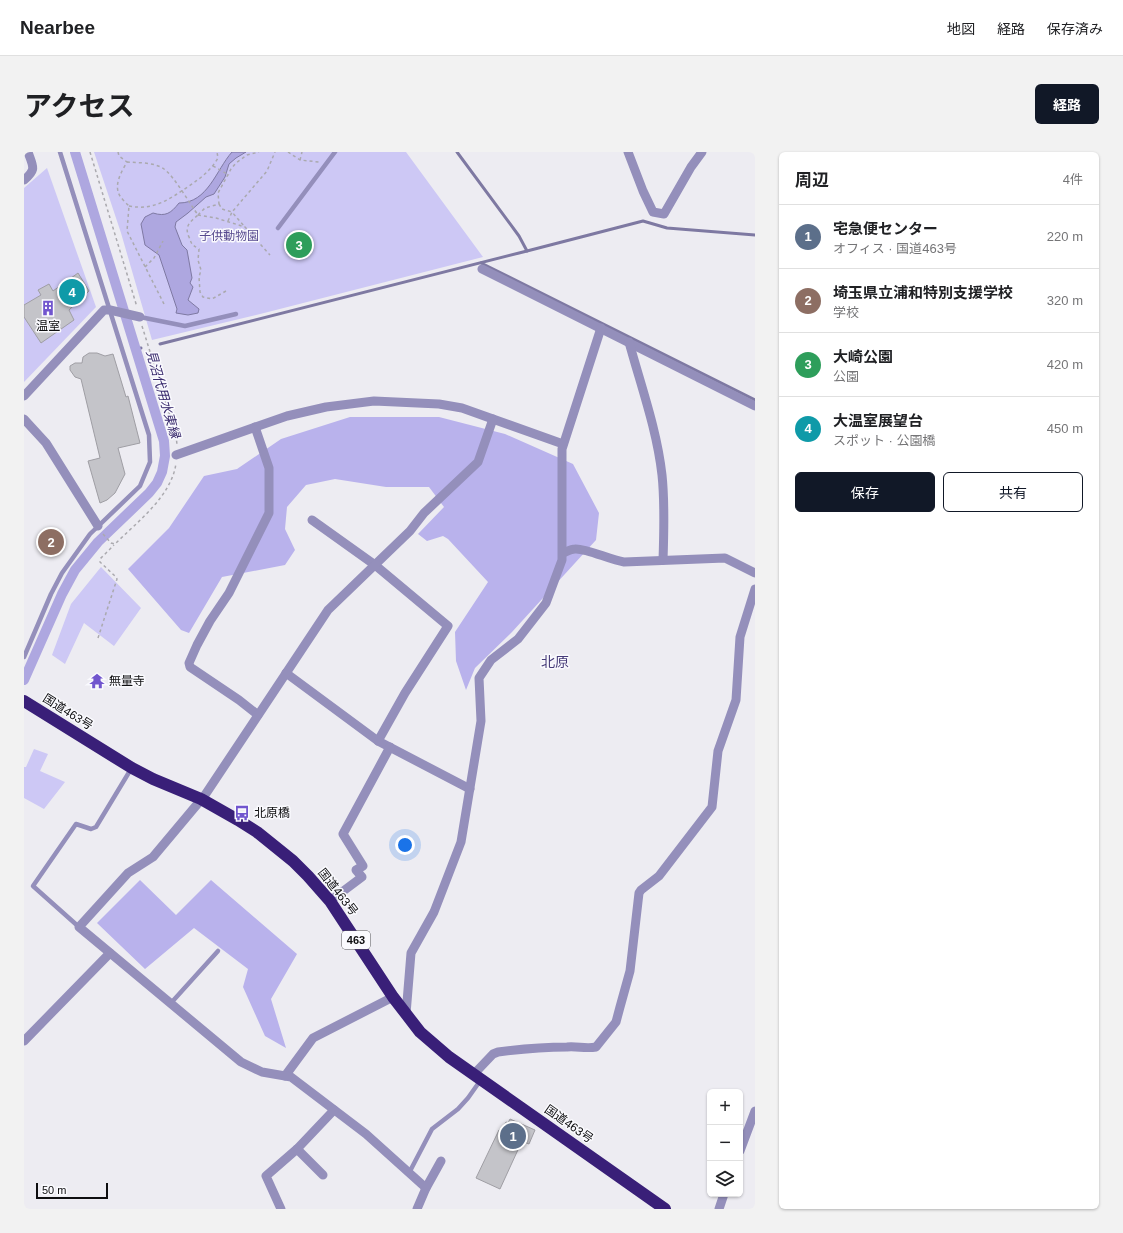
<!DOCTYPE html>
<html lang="ja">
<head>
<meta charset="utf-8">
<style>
  :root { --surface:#fff; --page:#f2f2f2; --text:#202124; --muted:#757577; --line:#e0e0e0; --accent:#111827 }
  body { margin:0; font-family:Arial,"Noto Sans JP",sans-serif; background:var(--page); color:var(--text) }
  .controls { position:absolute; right:12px; bottom:12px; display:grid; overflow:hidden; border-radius:6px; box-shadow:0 1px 3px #0004 }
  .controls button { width:36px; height:36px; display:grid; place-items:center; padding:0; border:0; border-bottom:1px solid var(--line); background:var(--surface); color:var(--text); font:20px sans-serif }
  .scale { position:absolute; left:12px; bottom:10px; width:72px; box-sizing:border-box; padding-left:4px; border:2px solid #0e0e10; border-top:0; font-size:11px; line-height:14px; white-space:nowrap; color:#0e0e10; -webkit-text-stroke:3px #fafafe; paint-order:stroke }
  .you { position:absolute; left:381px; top:693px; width:14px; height:14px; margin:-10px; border:3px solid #fff; border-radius:50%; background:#1a73e8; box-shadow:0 0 0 6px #1a73e833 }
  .badge { display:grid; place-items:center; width:26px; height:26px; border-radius:50%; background:var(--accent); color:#fff; font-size:13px; font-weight:700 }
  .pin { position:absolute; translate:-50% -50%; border:2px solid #fff; box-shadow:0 1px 4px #0006 }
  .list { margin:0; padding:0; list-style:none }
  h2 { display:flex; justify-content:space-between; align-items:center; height:52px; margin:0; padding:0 16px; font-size:17px }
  h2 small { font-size:13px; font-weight:400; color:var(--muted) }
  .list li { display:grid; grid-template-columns:26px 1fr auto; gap:12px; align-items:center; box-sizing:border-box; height:64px; padding:0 16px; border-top:1px solid var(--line) }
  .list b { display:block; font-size:15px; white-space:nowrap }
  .list p { margin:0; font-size:13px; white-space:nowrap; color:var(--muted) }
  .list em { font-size:13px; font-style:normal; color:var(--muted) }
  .actions { display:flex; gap:8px; padding:12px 16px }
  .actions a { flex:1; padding:9px 0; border:1px solid var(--accent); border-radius:6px; text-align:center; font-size:14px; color:var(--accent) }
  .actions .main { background:var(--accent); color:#fff }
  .icon { flex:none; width:22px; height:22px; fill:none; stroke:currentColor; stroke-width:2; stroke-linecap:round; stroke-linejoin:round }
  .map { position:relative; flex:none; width:731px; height:1057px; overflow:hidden; border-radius:6px }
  header { display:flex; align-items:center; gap:24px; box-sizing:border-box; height:56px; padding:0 20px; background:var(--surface); border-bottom:1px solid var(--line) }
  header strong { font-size:19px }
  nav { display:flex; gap:22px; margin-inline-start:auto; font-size:14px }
  .intro { display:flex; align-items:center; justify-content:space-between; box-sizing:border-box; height:96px; padding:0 24px }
  h1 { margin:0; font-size:28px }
  .button { padding:10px 18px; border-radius:6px; background:var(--accent); color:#fff; font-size:14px; font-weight:700 }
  main { display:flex; gap:24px; padding:0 24px }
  aside { flex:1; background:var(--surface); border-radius:6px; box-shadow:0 1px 3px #0004 }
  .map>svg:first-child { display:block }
</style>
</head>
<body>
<header>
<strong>Nearbee</strong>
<nav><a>地図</a><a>経路</a><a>保存済み</a></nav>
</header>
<div class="intro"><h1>アクセス</h1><a class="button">経路</a></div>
<main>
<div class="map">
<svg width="731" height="1057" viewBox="0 0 731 1057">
  <rect width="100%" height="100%" fill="#edecf2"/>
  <g fill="#cdc8f5">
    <path d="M70 0H382L459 105 244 160 128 188 97 81Z"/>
    <path d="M23 16 72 155 0 230V36Z"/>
    <path d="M77 415 117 456 90 494 60 471 41 512 28 503 47 452Z"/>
    <path d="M10 597 24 602 16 619 41 630 20 657 0 646V615H2Z"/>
  </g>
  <g fill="#b9b2ec">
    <path d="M326 265H415L481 282 549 312 575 361 572 388 488 480 451 516 442 538 432 509 431 480 464 430 424 387 419 384 403 389 394 382 420 355 405 335H362L311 327 282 333 263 355 261 377 271 398 261 413 198 425 165 481 157 478 104 417 145 376 180 324 213 317 257 287Z"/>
    <path d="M116 728 152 763 187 728 273 802 247 847 262 896 241 884 219 835 224 817 170 776 121 817 73 771Z"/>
  </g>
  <path fill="#aea7e0" stroke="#7e79a2" d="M208 0H222L212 6 205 12 201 25 190 42 182 45 164 61 152 70 151 75 158 93 163 98 168 126 166 131 169 135 164 148 175 157 174 161 164 163 152 161 153 157 135 103 121 93 117 72 121 65 129 61C142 65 147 61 155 51 184 51 192 18 208 0Z"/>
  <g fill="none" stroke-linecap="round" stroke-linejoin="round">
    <g stroke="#7e79a2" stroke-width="3">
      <path d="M503 99 619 69 643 76 731 83"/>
      <path d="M457 111 731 248"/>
      <path d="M136 192 503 99 495 84 433 0"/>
      <path d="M112 197 117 196"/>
    </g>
    <path stroke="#aea7e0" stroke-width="10" d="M0 528 38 442 51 418 74 390 125 341 133 331 138 320 141 304 140 289 51 0"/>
  </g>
  <g fill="#c4c4c9" stroke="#9f9ea4">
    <path d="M54 121 65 139 45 158 50 168 17 191 0 165V153L17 143 14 138 25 132 29 139Z"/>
    <path d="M65 201H73L81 204 89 202 102 245 104 244 116 291 94 296 101 322 91 341 83 348 76 351 64 309 76 306 57 227 51 225 46 218V214L51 211H58L59 205Z"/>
    <path d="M486 967 511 978 505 992 498 989 476 1037 452 1026 475 978 478 979 482 970 484 971Z"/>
  </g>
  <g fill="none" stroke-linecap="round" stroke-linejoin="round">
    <g stroke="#aaa9ae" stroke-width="1.5" stroke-dasharray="3 3" stroke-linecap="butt">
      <path d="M66 0 113 155"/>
      <path d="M94 0 95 4 103 10C98 19 89 33 96 44 98 47 102 51 105 54L103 79 140 152"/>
      <path d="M264 0 276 8 295 10"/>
      <path d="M276 8 278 0"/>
      <path d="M103 10C115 11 130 10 140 17 150 24 166 52 174 63 166 70 160 74 165 85 168 93 167 92 175 97L174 108 177 118 175 125 176 140 179 145 188 147 202 139"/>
      <path d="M189 14 205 23"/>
      <path d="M195 52 198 57 208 60 243 19 251 0"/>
      <path d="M105 54C129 59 146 47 165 34 177 26 187 18 194 6L193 0"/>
      <path d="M174 63 181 56 195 52 194 41 207 17 212 11 223 3 235 0"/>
      <path d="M174 63 192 66 221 75 246 103"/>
      <path d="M204 69 208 60 220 74"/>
      <path d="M121 115 130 106 139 89"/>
      <path d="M118 174 152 283 153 293"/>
      <path d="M79 382 87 391 91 392C113 370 148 344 152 311"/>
      <path d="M74 486 93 427 92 425 76 410V407L90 393"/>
    </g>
    <g stroke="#948fbb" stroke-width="4.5">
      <path d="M254 76 311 0"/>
      <path d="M116 165 161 174 212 162"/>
      <path d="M0 505 27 442 38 421 66 382 116 334 126 310 125 283 36 0"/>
      <path d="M55 775 9 734 52 672 67 677 72 675 107 617"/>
      <path d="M147 851 194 799"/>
      <path d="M385 1021 408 977 434 957 444 946 456 929"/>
    </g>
    <g stroke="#948fbb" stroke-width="9">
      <path d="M604 0 619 39 629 60 640 62 667 15 678 0"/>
      <path d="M0 28C13 17 9 15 4 0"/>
      <path d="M458 117 731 254"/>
      <path d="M605 190C617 234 633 278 638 323 641 351 640 380 639 408"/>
      <path d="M0 244 80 158H86L116 165"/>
      <path d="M0 267 22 291 74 374"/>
      <path d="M231 275 245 316V361L205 441 186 469 173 493 165 511 166 515 215 548 234 563"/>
      <path d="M152 303 263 264 302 255 350 249 415 252 438 256 539 292"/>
      <path d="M288 368 351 413 424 474 381 541 354 589"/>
      <path d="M539 401C542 400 547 397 551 397 562 396 586 408 600 410L701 406 731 421"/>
      <path d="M262 521 354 589 446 637"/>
      <path d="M306 749 338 725 332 718 339 714 319 682 366 595"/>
      <path d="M382 862 387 801 410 760 437 690 457 569 455 526 467 508 494 487 522 451 538 408V297L577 176"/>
      <path d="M0 889 86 801"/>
      <path d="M450 922 469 902 474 900C497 897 520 895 543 895 553 894 562 897 572 895L592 870 596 855 606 819 615 741 617 738 635 724 688 655 694 599 712 548 716 485 731 437"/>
      <path d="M261 924 289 886 369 845"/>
      <path d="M273 997 299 1023"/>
      <path d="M716 999 731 959"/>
      <path d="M402 1036 342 982 267 925 238 920 217 910 55 775 104 721 129 705 181 643 304 458 386 379 400 361 454 310 469 267"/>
      <path d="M257 1057 242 1024 273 997 310 958"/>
      <path d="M393 1057 402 1036 417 1009"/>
      <path d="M695 1057 700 1042"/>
    </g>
    <path stroke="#391f78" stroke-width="12" d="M0 549 108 616 129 627 177 647 214 668 233 680 269 709 284 724 306 749 369 845 396 880 425 905 641 1057"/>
  </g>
  <defs>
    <g id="building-bare" transform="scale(1.2)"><path d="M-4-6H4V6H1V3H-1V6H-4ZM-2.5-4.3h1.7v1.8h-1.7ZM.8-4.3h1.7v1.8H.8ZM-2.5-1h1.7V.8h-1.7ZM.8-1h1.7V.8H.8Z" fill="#7155ce" stroke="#fafafe" stroke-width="2.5" paint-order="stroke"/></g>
    <g id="temple-bare" transform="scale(1.2)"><path d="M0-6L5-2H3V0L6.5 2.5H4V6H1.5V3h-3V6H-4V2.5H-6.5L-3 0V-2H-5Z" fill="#7155ce" stroke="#fafafe" stroke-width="2.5" paint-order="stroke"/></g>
    <g id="bus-bare" transform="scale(1.2)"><path d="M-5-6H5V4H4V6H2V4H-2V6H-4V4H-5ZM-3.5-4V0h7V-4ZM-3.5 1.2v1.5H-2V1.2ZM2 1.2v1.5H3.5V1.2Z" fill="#7155ce" stroke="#fafafe" stroke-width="2.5" paint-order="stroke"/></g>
  </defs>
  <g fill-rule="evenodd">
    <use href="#building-bare" x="24" y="156"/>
    <use href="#temple-bare" x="73" y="529"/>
    <use href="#bus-bare" x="218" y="661"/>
  </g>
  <g text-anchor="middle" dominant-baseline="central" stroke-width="3" stroke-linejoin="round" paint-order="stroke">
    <rect fill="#fafafe" stroke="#555557" stroke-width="1" x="318" y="779" width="28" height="18" rx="3"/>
    <g font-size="11" font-weight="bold" fill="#0e0e10">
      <text x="332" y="788">463</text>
    </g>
    <g font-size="12" fill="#56498f" stroke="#fafafe">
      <text x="205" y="84">子供動物園</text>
    </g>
    <g font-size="12" fill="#0e0e10" stroke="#fafafe" text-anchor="start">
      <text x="24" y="174" text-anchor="middle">温室</text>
      <text x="85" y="529">無量寺</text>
      <text x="230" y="661">北原橋</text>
    </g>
    <g font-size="12" fill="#0e0e10" stroke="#fafafe">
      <text transform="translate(44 560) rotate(32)">国道463号</text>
      <text transform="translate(314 740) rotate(52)">国道463号</text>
      <text transform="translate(545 972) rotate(35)">国道463号</text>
    </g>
    <g font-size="13" font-style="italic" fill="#392a6d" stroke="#fafafe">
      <text transform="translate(139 242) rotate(74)">見沼代用水東縁</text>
    </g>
    <g font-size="14" fill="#473c79" stroke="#fafafe">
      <text x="531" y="510">北原</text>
    </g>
  </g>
</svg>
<div class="controls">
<button>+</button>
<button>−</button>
<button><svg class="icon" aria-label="layers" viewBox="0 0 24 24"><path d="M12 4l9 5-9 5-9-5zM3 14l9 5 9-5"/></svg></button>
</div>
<div class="scale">50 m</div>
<div class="you"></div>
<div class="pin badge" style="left:489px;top:984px;background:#5c6f8a">1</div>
<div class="pin badge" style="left:27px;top:390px;background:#8d6e63">2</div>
<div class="pin badge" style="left:275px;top:93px;background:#2e9e5b">3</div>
<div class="pin badge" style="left:48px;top:140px;background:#0f9aa8">4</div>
</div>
<aside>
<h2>周辺<small>4件</small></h2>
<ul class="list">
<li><span class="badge" style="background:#5c6f8a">1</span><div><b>宅急便センター</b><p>オフィス · 国道463号</p></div><em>220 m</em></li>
<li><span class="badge" style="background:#8d6e63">2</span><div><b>埼玉県立浦和特別支援学校</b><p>学校</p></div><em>320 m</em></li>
<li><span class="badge" style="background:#2e9e5b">3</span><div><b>大崎公園</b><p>公園</p></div><em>420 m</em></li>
<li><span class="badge" style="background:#0f9aa8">4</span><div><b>大温室展望台</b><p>スポット · 公園橋</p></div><em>450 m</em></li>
</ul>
<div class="actions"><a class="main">保存</a><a>共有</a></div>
</aside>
</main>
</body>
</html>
